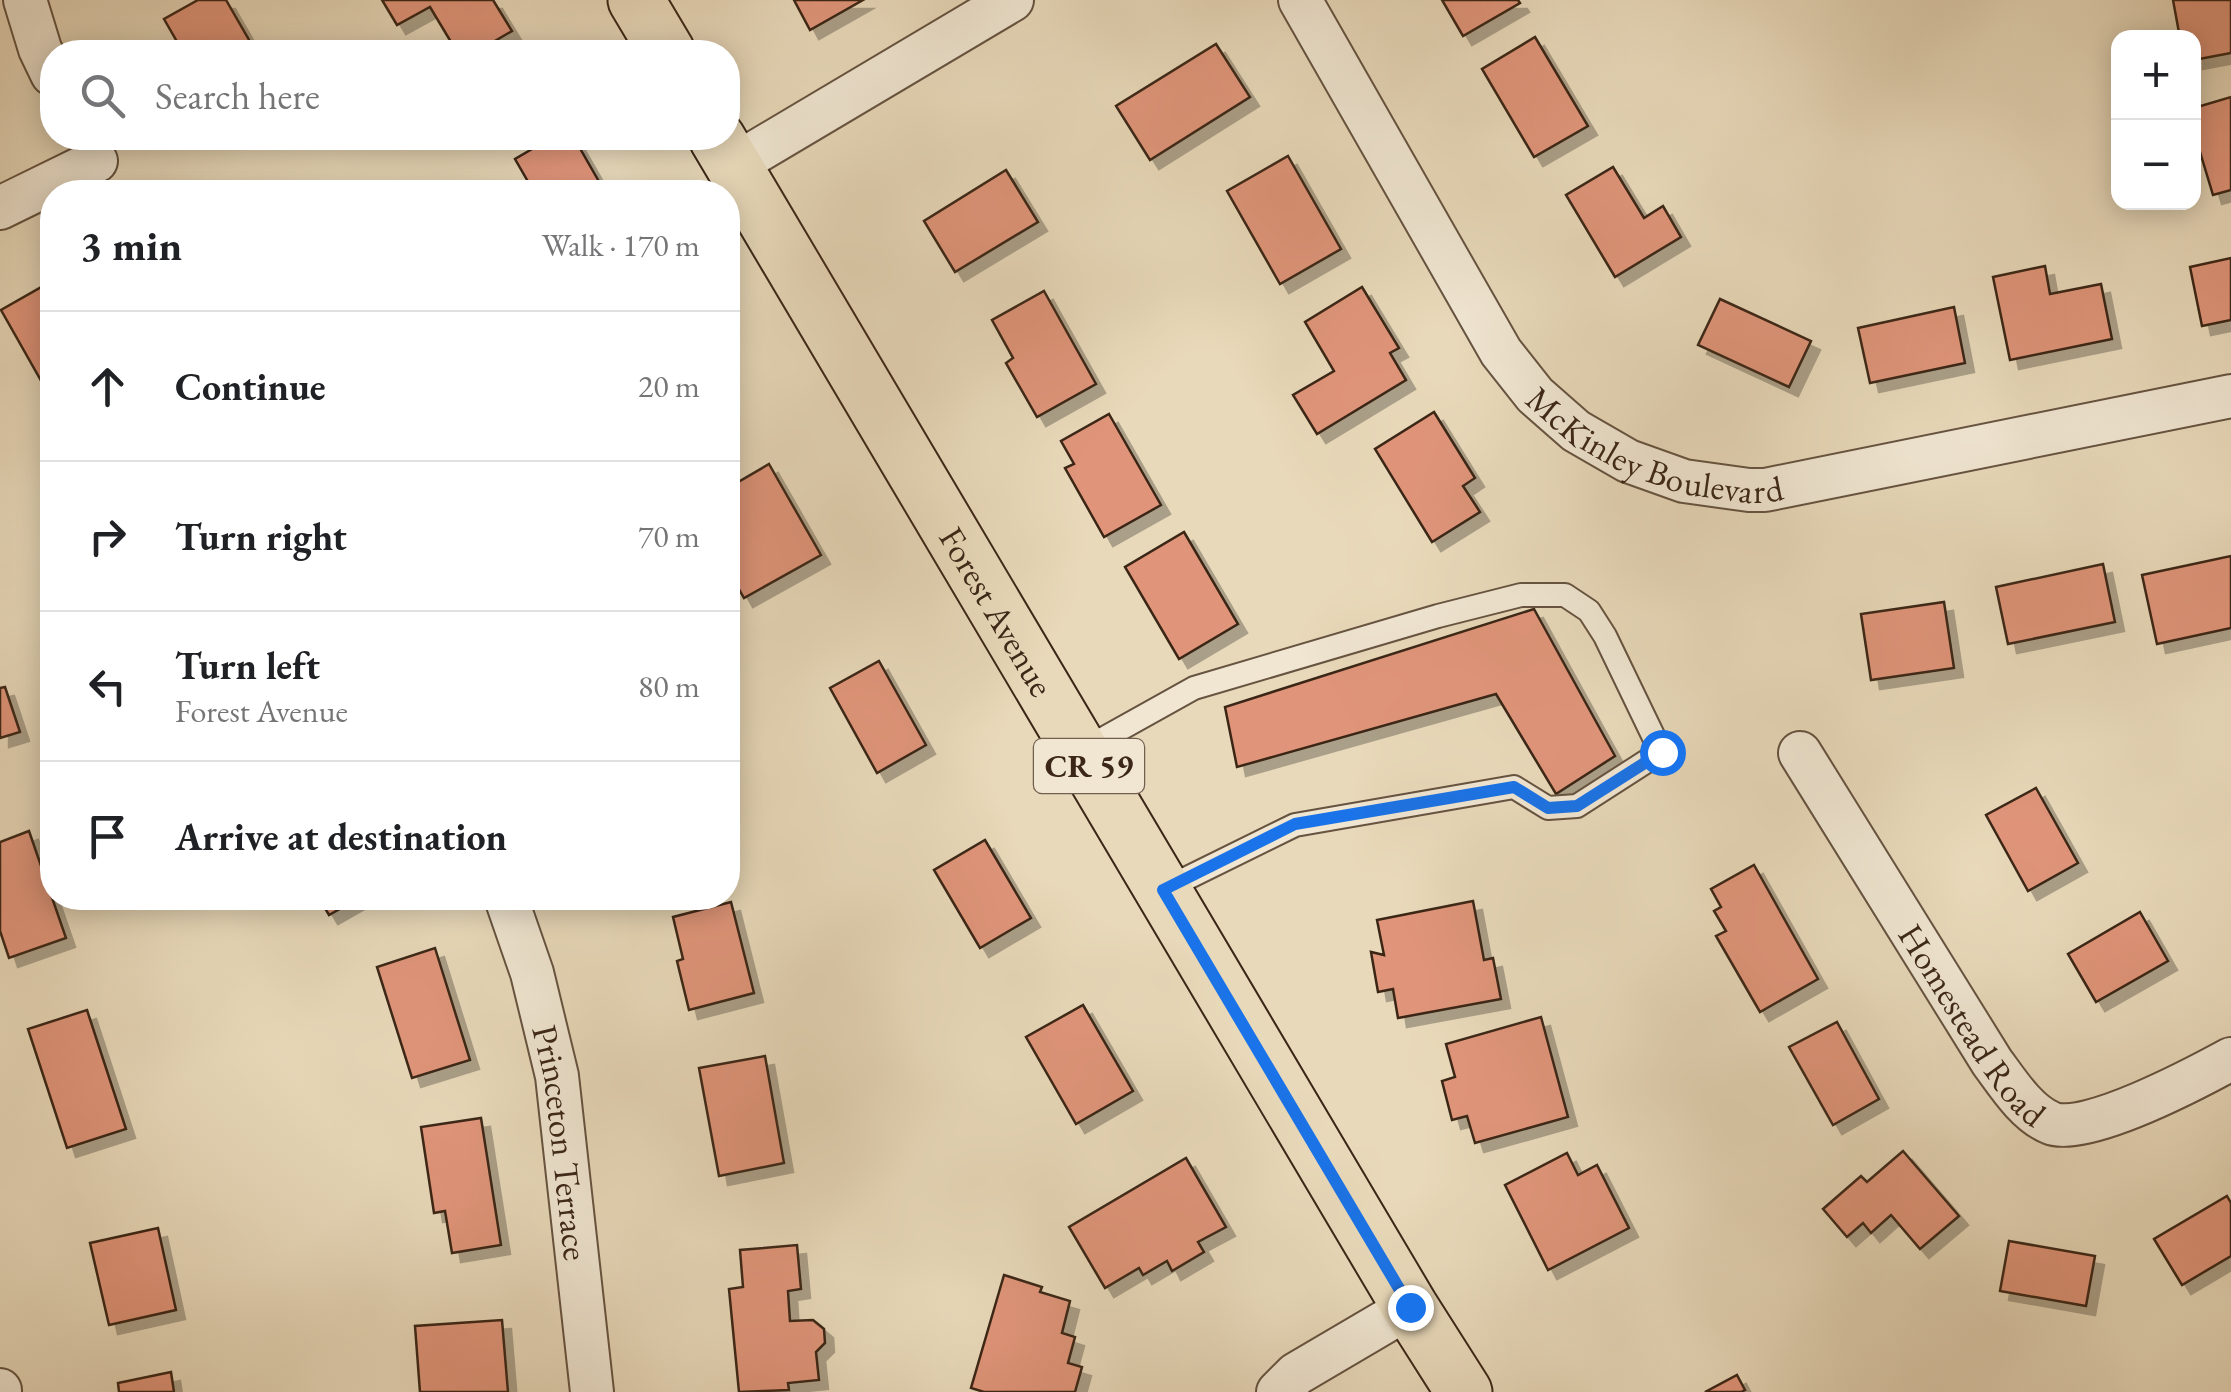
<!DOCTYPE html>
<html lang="en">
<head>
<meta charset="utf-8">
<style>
  :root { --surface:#fff; --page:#f2f2f2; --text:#202124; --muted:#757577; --line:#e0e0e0 }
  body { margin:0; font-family:"EB Garamond",serif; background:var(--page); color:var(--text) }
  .controls { position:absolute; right:30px; top:30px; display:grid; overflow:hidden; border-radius:20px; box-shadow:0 5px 25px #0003 }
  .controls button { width:90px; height:90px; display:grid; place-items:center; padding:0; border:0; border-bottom:2px solid var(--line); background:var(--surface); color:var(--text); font:50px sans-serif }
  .stop { position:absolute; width:30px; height:30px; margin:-22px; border:8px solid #1a73e8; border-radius:50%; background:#fff }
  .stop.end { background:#1a73e8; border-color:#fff; box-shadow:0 2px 10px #0008 }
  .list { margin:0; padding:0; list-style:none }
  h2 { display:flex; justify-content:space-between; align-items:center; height:130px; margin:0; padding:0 40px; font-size:42px }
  h2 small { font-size:32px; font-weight:400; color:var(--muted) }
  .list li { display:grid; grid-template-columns:65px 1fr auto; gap:30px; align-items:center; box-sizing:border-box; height:150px; padding:0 40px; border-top:2px solid var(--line) }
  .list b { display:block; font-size:38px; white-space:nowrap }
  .list p { margin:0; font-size:32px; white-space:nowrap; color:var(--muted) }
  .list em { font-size:32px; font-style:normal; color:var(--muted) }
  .icon { flex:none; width:55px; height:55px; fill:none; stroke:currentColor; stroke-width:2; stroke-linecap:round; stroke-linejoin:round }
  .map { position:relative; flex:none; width:2231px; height:1392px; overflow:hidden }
  .search { position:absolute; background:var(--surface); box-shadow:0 5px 25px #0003; left:40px; top:40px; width:700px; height:110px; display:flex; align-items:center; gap:25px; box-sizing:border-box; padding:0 35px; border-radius:40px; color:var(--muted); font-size:38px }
  .panel { position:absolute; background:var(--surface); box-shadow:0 5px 25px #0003; left:40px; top:180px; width:700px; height:730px; border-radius:40px }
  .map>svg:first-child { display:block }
</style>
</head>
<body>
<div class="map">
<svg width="2231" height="1392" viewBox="0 0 2231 1392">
  <defs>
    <filter id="shadow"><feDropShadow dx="9" dy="9" stdDeviation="0" flood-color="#0004"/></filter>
  </defs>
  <rect width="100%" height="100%" fill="#e8d9ba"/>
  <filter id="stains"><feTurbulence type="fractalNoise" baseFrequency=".002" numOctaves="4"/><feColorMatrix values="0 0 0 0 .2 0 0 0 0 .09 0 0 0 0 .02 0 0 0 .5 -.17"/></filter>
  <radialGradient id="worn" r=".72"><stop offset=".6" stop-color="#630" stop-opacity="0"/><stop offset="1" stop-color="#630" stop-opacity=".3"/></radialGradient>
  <g fill="#e0957a" stroke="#3b2617" stroke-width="2.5" filter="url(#shadow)">
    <path d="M198 0H226L256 52H183L164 19Z"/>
    <path d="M382 0H493L512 31 476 52H457L430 7 397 25Z"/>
    <path d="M794 0H863L810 30Z"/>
    <path d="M1442 0H1518L1520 3 1463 36Z"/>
    <path d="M2173 0H2231V53L2194 60V38H2180Z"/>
    <path d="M1535 37 1588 126 1534 157 1482 69Z"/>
    <path d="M1216 44 1250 97 1150 160 1116 106Z"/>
    <path d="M2231 97V190L2213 195 2194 132V108Z"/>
    <path d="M551 138H574L605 192H534L515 159Z"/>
    <path d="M1288 156 1341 249 1280 284 1227 191Z"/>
    <path d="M1613 167 1644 218 1663 206 1681 237 1615 277 1566 195Z"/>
    <path d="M1006 170 1038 222 955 272 924 221Z"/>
    <path d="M2231 258V320L2202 326 2190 267Z"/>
    <path d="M2045 266 2050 294 2101 284 2112 339 2010 360 1993 277Z"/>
    <path d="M52 281V400L1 310Z"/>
    <path d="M1362 287 1399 348 1390 353 1406 380 1317 434 1293 395 1334 371 1305 322Z"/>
    <path d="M1044 291 1096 384 1037 417 1006 363 1013 358 992 320Z"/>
    <path d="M1720 299 1811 341 1789 387 1698 345Z"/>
    <path d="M1954 307 1965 363 1870 383 1858 328Z"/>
    <path d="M1434 412 1475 478 1463 486 1480 512 1432 542 1375 449Z"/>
    <path d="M1109 414 1161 505 1104 537 1065 468 1074 464 1061 441Z"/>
    <path d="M769 464 821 555 744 598 728 570V488Z"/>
    <path d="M1184 532 1238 624 1179 659 1125 567Z"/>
    <path d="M2231 556V628L2157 644 2142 575Z"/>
    <path d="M2103 564 2115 622 2008 644 1996 587Z"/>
    <path d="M1944 602 1954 668 1871 680 1861 614Z"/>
    <path d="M1534 609 1615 756 1556 794 1496 694 1237 767 1225 707Z"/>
    <path d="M879 661 926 745 877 773 830 688Z"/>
    <path d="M5 687 20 732 0 738V688Z"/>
    <path d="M2036 788 2078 863 2028 891 1986 815Z"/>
    <path d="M29 831 66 938 9 958 0 931V842Z"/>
    <path d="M985 840 1031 918 980 948 934 870Z"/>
    <path d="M1754 865 1818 979 1760 1012 1716 936 1726 931 1714 911 1721 907 1711 889Z"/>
    <path d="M319 898H359L329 915Z"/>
    <path d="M1473 901 1484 960 1493 958 1501 999 1398 1018 1393 989 1378 992 1371 952 1384 955 1377 920Z"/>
    <path d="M731 902 754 993 689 1010 677 961 683 959 673 917Z"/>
    <path d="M2140 912 2168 961 2096 1002 2068 954Z"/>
    <path d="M435 948 470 1060 412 1078 377 967Z"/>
    <path d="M1083 1005 1133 1091 1076 1124 1026 1037Z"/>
    <path d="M87 1010 126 1129 67 1148 28 1029Z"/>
    <path d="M1541 1017 1568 1117 1475 1143 1467 1116 1452 1120 1442 1081 1455 1077 1446 1044Z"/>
    <path d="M1837 1022 1879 1099 1833 1125 1789 1047Z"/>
    <path d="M765 1056 784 1163 719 1176 699 1068Z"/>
    <path d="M481 1118 501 1245 452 1253 445 1211 434 1213 421 1127Z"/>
    <path d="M1903 1151 1959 1216 1920 1249 1891 1215 1871 1233 1863 1223 1847 1237 1823 1209 1861 1176 1867 1182Z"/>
    <path d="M1567 1153 1578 1175 1597 1165 1629 1228 1548 1270 1505 1185Z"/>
    <path d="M1186 1158 1226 1227 1198 1242 1204 1252 1172 1271 1167 1261 1143 1275 1139 1268 1105 1288 1069 1227Z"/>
    <path d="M2227 1196 2231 1203V1256L2182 1285 2154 1239Z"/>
    <path d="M158 1228 176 1310 109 1325 90 1243Z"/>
    <path d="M2009 1241 2095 1256 2086 1306 2000 1291Z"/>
    <path d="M797 1245 801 1289 788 1291 790 1321 813 1320 824 1329 825 1343 816 1352 819 1380 788 1383 789 1390 739 1392 729 1289 743 1287 740 1250Z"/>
    <path d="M1004 1275 1042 1287 1040 1292 1070 1301 1062 1333 1075 1337 1068 1363 1082 1367 1075 1392H984L971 1388Z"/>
    <path d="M502 1320 508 1392H420L415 1326Z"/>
    <path d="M171 1372 174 1392H119L118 1383Z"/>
    <path d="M1737 1375 1745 1390 1741 1392H1705Z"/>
  </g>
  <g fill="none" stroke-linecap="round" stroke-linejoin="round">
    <g stroke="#665340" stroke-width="26">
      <path id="service" d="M1081 751 1194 688 1438 616 1521 595H1565L1589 611 1605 636 1661 752 1577 806 1548 808 1514 787 1295 825 1163 890"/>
    </g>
    <g stroke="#665340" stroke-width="46">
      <g id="minor">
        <path d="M25 0 40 49 52 74"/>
        <path id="s1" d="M1300 0 1501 352 1535 395 1576 431 1628 461 1684 481 1749 490H1765L2231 396"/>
        <path d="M734 165 1012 0"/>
        <path d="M0 208 96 161"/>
        <path id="s2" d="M1800 753 1992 1062C2007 1082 2026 1113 2051 1123 2084 1138 2198 1077 2231 1059"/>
        <path id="s3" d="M506 898 532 973 557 1076 592 1392"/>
        <path d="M0 1390V1392"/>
        <path d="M1278 1392 1296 1374 1410 1307"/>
      </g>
    </g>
    <g stroke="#3b2617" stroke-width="59">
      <g id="primary">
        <path d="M636 0 667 52"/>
        <path id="s4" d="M717 138 1410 1307 1464 1392"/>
      </g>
    </g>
    <use href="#service" stroke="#f0e6d2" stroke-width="22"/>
    <use href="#minor" stroke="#f0e6d2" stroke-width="42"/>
    <use href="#primary" stroke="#e8d9ba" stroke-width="55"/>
  </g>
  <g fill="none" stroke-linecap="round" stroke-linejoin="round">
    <path stroke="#1a73e8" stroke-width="12" d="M1410 1307 1163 890 1295 824 1514 787 1548 808 1577 806 1662 752"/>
  </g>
  <g text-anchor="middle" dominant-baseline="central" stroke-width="10" stroke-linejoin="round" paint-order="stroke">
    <rect fill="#f0e6d2" stroke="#71604f" stroke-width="2.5" x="1034" y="739" width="110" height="54" rx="8"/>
    <g font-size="32" font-weight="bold" fill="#3b2617">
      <text x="1089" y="766">CR 59</text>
    </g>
    <g font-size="35" fill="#3b2617" stroke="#f0e6d2">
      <text stroke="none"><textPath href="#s1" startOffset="595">McKinley Boulevard</textPath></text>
      <text stroke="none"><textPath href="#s4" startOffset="550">Forest Avenue</textPath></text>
      <text stroke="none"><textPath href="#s2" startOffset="322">Homestead Road</textPath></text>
      <text stroke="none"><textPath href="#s3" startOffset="252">Princeton Terrace</textPath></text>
    </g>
  </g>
  <rect width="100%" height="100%" filter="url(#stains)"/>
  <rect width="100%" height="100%" fill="url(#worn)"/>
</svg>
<div class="controls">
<button>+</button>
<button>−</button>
</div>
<div class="stop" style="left:1662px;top:752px"></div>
<div class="stop end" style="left:1410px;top:1307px"></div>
<div class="search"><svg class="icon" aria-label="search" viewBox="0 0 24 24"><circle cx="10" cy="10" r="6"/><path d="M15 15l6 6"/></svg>Search here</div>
<section class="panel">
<h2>3 min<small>Walk · 170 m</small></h2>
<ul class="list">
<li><svg class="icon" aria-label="ahead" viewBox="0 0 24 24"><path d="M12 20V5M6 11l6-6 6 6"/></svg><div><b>Continue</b></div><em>20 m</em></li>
<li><svg class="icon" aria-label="right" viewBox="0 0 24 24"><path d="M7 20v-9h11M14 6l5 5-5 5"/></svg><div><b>Turn right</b></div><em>70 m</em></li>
<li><svg class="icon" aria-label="left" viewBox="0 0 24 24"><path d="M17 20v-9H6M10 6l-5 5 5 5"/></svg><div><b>Turn left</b><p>Forest Avenue</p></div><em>80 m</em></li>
<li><svg class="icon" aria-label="arrive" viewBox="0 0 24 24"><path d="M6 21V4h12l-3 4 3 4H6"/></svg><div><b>Arrive at destination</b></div></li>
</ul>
</section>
</div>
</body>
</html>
